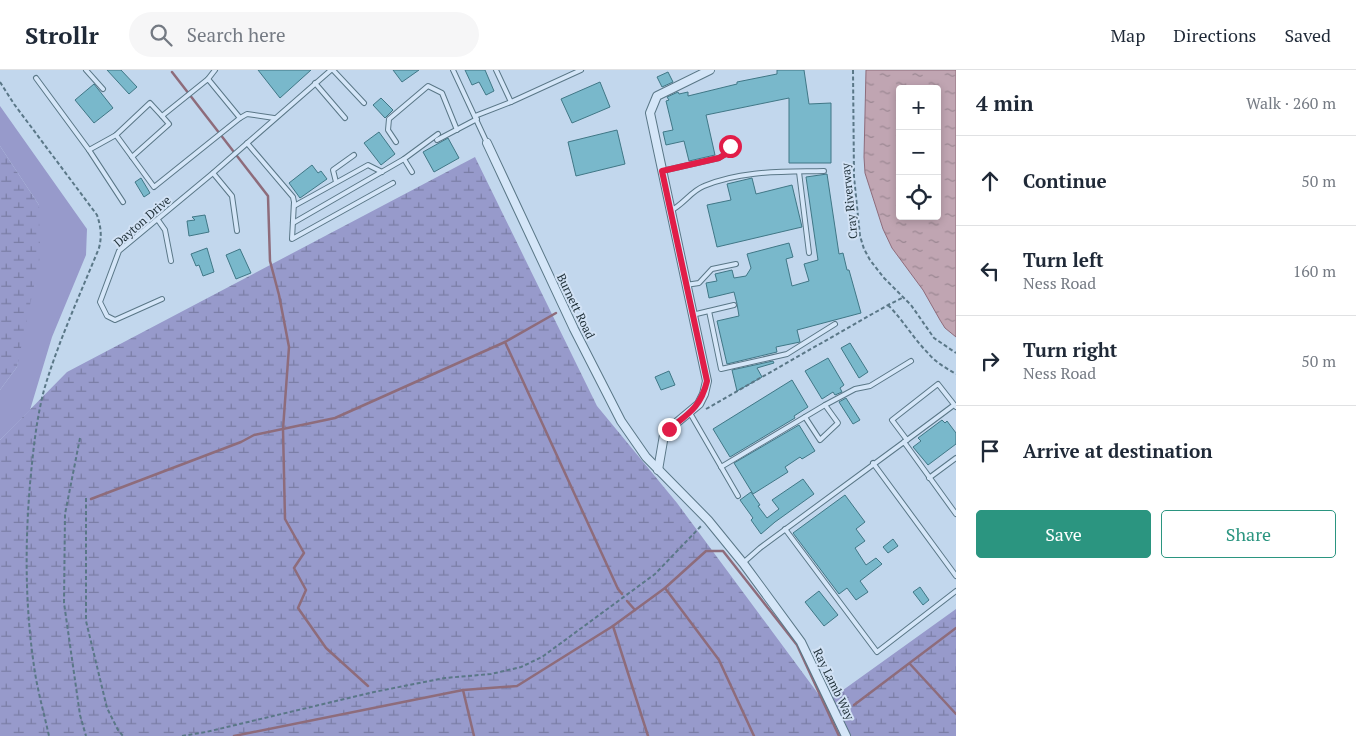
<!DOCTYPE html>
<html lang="en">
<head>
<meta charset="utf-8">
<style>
  :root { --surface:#fff; --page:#f6f6f7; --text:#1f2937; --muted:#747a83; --line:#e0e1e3; --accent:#2b9580 }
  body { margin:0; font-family:"PT Serif",serif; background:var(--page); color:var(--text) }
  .controls { position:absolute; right:15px; top:15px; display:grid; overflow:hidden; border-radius:5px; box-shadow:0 2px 8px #0003 }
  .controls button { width:45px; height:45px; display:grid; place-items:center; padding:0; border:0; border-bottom:1px solid var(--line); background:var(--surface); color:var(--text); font:25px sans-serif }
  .stop { position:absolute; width:15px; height:15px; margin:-11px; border:4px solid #e11d48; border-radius:50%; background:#fff }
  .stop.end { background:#e11d48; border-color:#fff; box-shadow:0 1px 5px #0008 }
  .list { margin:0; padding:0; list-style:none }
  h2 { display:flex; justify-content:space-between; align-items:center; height:65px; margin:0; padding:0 20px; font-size:21px }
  h2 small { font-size:16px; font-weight:400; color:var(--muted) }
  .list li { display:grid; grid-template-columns:32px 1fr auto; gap:15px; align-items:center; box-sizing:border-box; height:90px; padding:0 20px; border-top:1px solid var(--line) }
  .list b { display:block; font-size:19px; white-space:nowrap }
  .list p { margin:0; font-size:16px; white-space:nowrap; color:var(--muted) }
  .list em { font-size:16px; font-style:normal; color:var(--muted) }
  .actions { display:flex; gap:10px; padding:15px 20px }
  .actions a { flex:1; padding:11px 0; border:1px solid var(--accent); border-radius:5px; text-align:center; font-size:18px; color:var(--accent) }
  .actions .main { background:var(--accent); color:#fff }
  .icon { flex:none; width:28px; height:28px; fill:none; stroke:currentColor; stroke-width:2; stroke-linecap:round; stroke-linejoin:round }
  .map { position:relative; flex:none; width:956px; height:666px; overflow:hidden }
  header { display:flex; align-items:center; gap:30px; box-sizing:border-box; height:70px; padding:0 25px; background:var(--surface); border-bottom:1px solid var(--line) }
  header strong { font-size:24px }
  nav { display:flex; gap:28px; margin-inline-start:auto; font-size:18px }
  .search { width:350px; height:45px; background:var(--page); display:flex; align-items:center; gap:12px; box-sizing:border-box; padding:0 18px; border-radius:28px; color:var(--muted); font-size:19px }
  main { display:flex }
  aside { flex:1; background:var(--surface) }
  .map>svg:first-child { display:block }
</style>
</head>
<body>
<header>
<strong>Strollr</strong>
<div class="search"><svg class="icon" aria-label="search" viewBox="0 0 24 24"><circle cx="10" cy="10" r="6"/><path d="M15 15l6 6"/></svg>Search here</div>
<nav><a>Map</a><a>Directions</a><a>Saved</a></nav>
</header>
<main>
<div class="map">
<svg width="956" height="666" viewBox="0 0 956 666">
  <defs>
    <pattern id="wetland-marsh" width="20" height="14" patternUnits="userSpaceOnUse" patternTransform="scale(1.25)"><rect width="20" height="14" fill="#979acb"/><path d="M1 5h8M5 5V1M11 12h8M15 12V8" fill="none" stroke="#7b7ea6"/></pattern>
    <pattern id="water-ripples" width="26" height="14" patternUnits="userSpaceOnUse" patternTransform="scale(1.25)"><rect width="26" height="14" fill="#c0a5b2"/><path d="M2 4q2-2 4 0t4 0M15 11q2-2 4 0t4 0" fill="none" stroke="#9b8792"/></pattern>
  </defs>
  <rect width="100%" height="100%" fill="#c2d7ed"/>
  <path fill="#979acb" d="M0 36 87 159 86 185 52 267 30 340 0 370V320L17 297 39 135 0 76Z"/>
  <g fill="url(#wetland-marsh)">
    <path d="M0 76 39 135 40 187 17 297 0 320Z"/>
    <path d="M475 87 597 336 677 433 825 633 956 539V666H0V370L67 302Z"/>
  </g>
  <path fill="url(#water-ripples)" stroke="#8e6c7b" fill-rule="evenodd" d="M866 0H956V267L945 258 940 250 923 220 892 178 883 159 865 103 864 87ZM900 19H937V146H900Z"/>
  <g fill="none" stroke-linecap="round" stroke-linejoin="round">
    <g stroke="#8e6c7b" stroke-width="2.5">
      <path d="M172 2 268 126 270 191 279 225 289 277 283 359 285 449 304 483 294 498 306 520 298 538 326 578 368 616"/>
      <path d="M505 272 618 519 622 524"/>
      <path d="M91 429 241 372 254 365 335 348 505 272 556 243"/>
      <path d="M665 518 719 590 754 666"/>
      <path d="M627 531 635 540"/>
      <path d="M613 556 648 666"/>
      <path d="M910 594 956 644"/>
      <path d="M463 620 474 666"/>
      <path d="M854 635 956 558"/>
      <path d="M234 666 463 620 517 616 613 556 665 518 706 481H723L797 575 839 666"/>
    </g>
  </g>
  <g fill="#79b8cb" stroke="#407786">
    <path d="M107 0H121L137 17 129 24Z"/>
    <path d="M258 0H311L280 28Z"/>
    <path d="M393 0H419L402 12Z"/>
    <path d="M465 0H485L494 21 486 25 479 12 472 15Z"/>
    <path d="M777 0H804L809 34 831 33V93H789V28L706 45 715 85 689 91 684 71 666 75 663 62 673 60 666 31 669 30 667 27 678 22 679 24 688 22V26L737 14V12L777 4Z"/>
    <path d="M668 2 673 12 662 17 657 7Z"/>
    <path d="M600 12 610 37 572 53 561 29Z"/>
    <path d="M94 14 113 38 94 53 75 30Z"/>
    <path d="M381 28 393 40 385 48 373 35Z"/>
    <path d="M617 60 625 94 576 106 568 72Z"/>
    <path d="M379 62 395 84 381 95 364 73Z"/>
    <path d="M448 68 459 88 434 102 423 82Z"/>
    <path d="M312 95 318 103 321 101 327 109 300 128 289 113Z"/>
    <path d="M827 104 839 184 843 183 847 200H849L861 243 797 260 800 272 776 277 777 282 727 294 717 251 739 246 737 234 734 222 709 228 706 213 717 211 715 204 732 200 734 208 746 206 751 198 747 184 789 173 793 187 786 189 792 216 809 211 804 194 818 190 806 107Z"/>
    <path d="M141 108 150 123 144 127 135 112Z"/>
    <path d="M752 108 756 124 792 115 802 157 717 177 707 135 731 130 727 114Z"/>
    <path d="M205 145 209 162 189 166 187 151 195 150 192 147Z"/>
    <path d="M207 178 214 202 203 206 199 195 196 196 191 184Z"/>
    <path d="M240 179 251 203 236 209 226 185Z"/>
    <path d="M850 273 868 302 859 308 841 278Z"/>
    <path d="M828 288 844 315 840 318 842 322 835 325 833 322 822 329 805 301Z"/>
    <path d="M773 291 774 293 757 298 762 307 737 321 732 300Z"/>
    <path d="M669 301 675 315 661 320 655 307Z"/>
    <path d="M792 310 808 337 794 346 795 348 730 387 713 359Z"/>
    <path d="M846 328 860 350 853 354 839 332Z"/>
    <path d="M942 350 945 353 947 351 956 363V374L928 395 913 377 921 371 918 368Z"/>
    <path d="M799 355 815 381 802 389 800 387 785 397 788 402 753 424 734 393Z"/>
    <path d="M803 409 814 424 775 452 761 464 751 450 753 448 740 430 751 422 760 435 758 436 767 448 779 439 772 430Z"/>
    <path d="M845 425 865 452 856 459 865 471 855 478 866 495 876 488 882 494 860 511 868 522 856 530 847 518 839 524 793 463Z"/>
    <path d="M893 469 898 476 888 483 883 477Z"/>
    <path d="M920 517 929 530 923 535 913 522Z"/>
    <path d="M819 521 838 545 824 556 805 532Z"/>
  </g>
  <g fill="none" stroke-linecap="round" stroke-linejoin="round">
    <g stroke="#5a7787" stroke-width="6">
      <g id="service">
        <path d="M86 0 103 19"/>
        <path d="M333 0 364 33"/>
        <path d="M453 0 487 73"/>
        <path d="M496 0 511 32"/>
        <path d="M36 8 89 80 116 65 150 33 162 46"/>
        <path d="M208 9 215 0"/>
        <path d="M315 13 345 48"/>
        <path d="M475 46 511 32 581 0"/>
        <path d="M116 65 154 117 240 48 247 44 274 48"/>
        <path d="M437 70 477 49"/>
        <path d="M396 72 388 60 389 49 428 16 442 23 457 60"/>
        <path d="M247 73 293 127 294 132 292 169 393 113"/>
        <path d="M89 80 123 132"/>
        <path d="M132 87 169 54 162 46 208 9 240 48"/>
        <path d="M404 89 438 64"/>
        <path d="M662 101 719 88 724 85 730 76"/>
        <path d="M799 102 809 183"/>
        <path d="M213 103 232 126 237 161"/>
        <path d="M336 112 333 100 354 85"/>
        <path d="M294 136 368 95 382 102"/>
        <path d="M670 141C683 135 691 121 704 116 742 100 784 102 824 101"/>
        <path d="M158 150 165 160 171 191"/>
        <path d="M293 153 404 89 412 102"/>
        <path d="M686 215 699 213 712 199 736 194"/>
        <path d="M162 229 115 250 107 246 100 232 119 181 213 103 331 0"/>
        <path d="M709 241 721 299 787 284 835 254"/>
        <path d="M692 245 734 235"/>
        <path d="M690 343 738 426"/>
        <path d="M805 347 820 370 838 353 825 335"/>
        <path d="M907 370 954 335"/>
        <path d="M904 372 907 370 892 350 938 314 956 337"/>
        <path d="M873 393 956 506"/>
        <path d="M721 397 825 335 855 319 870 316 911 291"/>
        <path d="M929 408 956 388"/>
        <path d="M785 459 877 582 956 521"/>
        <path d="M743 493 760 478 904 372 956 444"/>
      </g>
    </g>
    <g stroke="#5a7787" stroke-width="10">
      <g id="minor">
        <path d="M487 73 574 259 621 351 646 387 708 450 743 493 801 572 846 666"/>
        <path d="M658 400 664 365 669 359 699 334 704 324 707 311 650 43 657 26 710 0"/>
      </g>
    </g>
    <g stroke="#5a7787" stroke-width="2" stroke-dasharray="4 2.5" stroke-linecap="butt">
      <path d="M853 0 854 107 860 166 864 179 870 190 884 208 911 235 934 268 956 283"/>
      <path d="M0 12 14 34 97 145C101 157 102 166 99 178 80 225 58 272 44 320 36 351 33 382 30 414 25 474 25 535 34 596 37 619 44 643 49 666"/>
      <path d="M888 235C903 250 913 268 928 283 935 292 946 298 956 304"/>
      <path d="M706 339 888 235 904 227"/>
      <path d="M80 368 65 444 64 533 80 645 86 666"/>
      <path d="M86 428V551L107 638 118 660 123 666"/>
      <path d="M182 666 206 662 374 622 445 608 491 604 521 597 542 587 655 504 702 455"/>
    </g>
    <use href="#service" stroke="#d5e6f8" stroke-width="4"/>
    <use href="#minor" stroke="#d5e6f8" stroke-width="8"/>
  </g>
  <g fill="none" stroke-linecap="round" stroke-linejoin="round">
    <path stroke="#e11d48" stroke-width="6" d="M669 359C688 344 701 337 707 311L662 101 719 88 724 85 730 76"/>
  </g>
  <g text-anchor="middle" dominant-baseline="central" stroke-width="4" stroke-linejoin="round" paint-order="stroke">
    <g font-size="12" fill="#1e2f37" stroke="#d2e2f5">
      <text transform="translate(849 131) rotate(-96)">Cray Riverway</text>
      <text transform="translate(142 151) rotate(-41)">Dayton Drive</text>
      <text transform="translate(576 236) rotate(64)">Burnett Road</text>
      <text transform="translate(834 614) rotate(64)">Ray Lamb Way</text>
    </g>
  </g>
</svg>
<div class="controls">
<button>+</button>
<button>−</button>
<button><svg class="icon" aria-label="locate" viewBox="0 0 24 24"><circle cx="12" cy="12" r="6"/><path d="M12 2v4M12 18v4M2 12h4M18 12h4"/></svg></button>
</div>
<div class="stop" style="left:730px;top:76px"></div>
<div class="stop end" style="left:669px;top:359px"></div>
</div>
<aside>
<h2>4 min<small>Walk · 260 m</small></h2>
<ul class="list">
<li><svg class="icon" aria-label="ahead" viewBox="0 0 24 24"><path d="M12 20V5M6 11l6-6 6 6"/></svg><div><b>Continue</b></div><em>50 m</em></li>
<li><svg class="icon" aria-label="left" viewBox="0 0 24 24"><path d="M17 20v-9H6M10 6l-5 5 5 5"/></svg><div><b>Turn left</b><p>Ness Road</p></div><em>160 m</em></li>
<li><svg class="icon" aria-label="right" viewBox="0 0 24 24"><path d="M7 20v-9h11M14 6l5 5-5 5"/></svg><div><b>Turn right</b><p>Ness Road</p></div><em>50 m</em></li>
<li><svg class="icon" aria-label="arrive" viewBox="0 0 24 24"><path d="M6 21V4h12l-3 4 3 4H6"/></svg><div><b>Arrive at destination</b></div></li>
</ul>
<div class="actions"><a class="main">Save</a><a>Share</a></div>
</aside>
</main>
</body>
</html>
